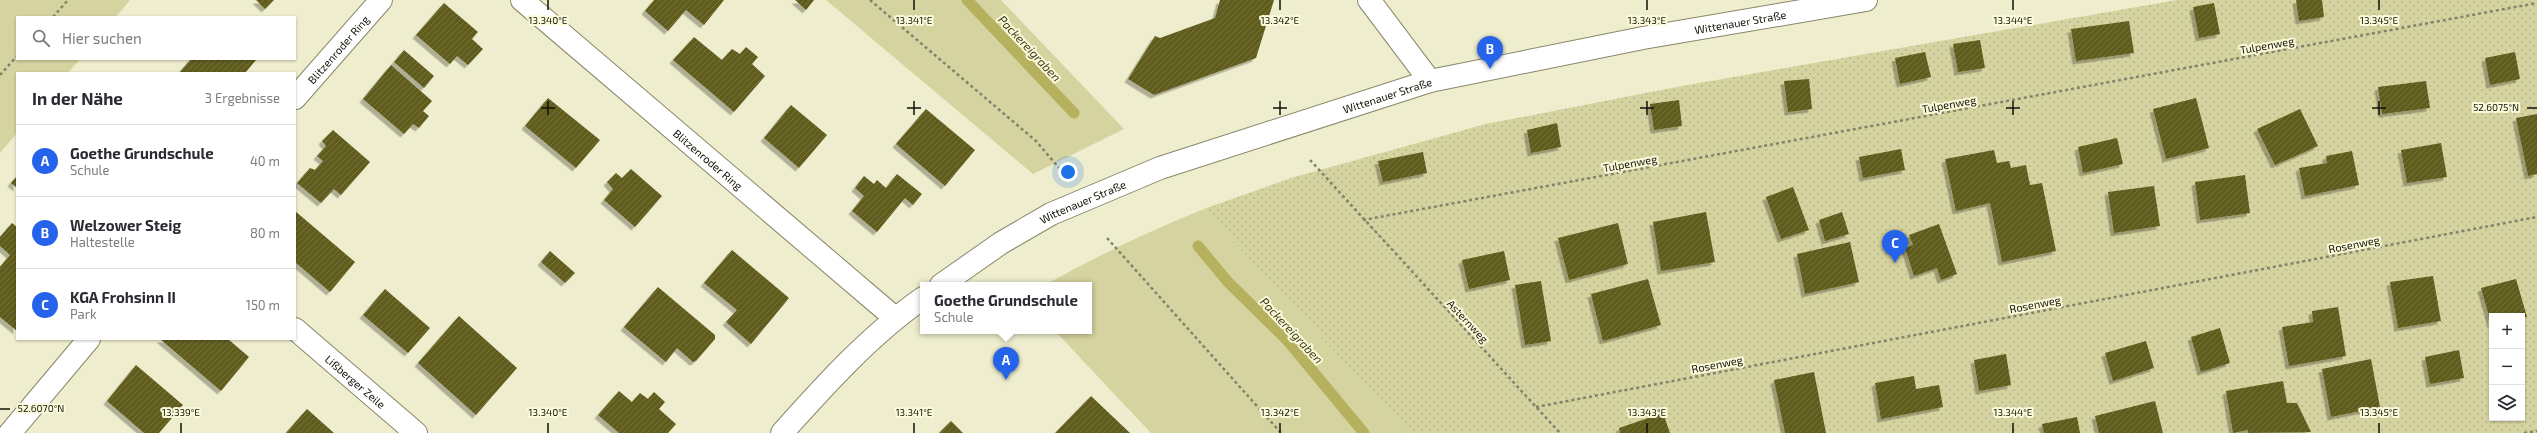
<!DOCTYPE html>
<html lang="de">
<head>
<meta charset="utf-8">
<style>
  :root { --surface:#fff; --page:#f7f7f7; --text:#2b2b33; --muted:#7c7c81; --line:#e1e1e2; --accent:#2563eb }
  body { margin:0; font-family:"Exo 2",sans-serif; background:var(--page); color:var(--text) }
  .controls { position:absolute; right:12px; bottom:12px; display:grid; overflow:hidden; border-radius:0px; box-shadow:0 1px 3px #0004 }
  .controls button { width:36px; height:36px; display:grid; place-items:center; padding:0; border:0; border-bottom:1px solid var(--line); background:var(--surface); color:var(--text); font:20px sans-serif }
  .you { position:absolute; left:1068px; top:172px; width:14px; height:14px; margin:-10px; border:3px solid #fff; border-radius:50%; background:#1a73e8; box-shadow:0 0 0 6px #1a73e833 }
  .badge { display:grid; place-items:center; width:26px; height:26px; border-radius:50%; background:var(--accent); color:#fff; font-size:13px; font-weight:700 }
  .pin { position:absolute; translate:-50% -33px; filter:drop-shadow(0 1px 2px #0008) }
  .pin::after { content:''; position:absolute; top:21px; width:14px; height:12px; background:inherit; clip-path:polygon(0 0,100% 0,50% 100%) }
  .popup { position:absolute; left:920px; top:282px; width:172px; height:52px; box-sizing:border-box; display:grid; place-content:center; border-radius:0px; background:var(--surface); filter:drop-shadow(0 1px 3px #0005); font-size:13px; white-space:nowrap; color:var(--muted) }
  .popup b { font-size:15px; color:var(--text) }
  .popup::after { content:''; position:absolute; left:50%; top:100%; margin-left:-8px; border:8px solid transparent; border-top-color:var(--surface) }
  .list { margin:0; padding:0; list-style:none }
  h2 { display:flex; justify-content:space-between; align-items:center; height:52px; margin:0; padding:0 16px; font-size:17px }
  h2 small { font-size:13px; font-weight:400; color:var(--muted) }
  .list li { display:grid; grid-template-columns:26px 1fr auto; gap:12px; align-items:center; box-sizing:border-box; height:72px; padding:0 16px; border-top:1px solid var(--line) }
  .list b { display:block; font-size:15px; white-space:nowrap }
  .list p { margin:0; font-size:13px; white-space:nowrap; color:var(--muted) }
  .list em { font-size:13px; font-style:normal; color:var(--muted) }
  .icon { flex:none; width:22px; height:22px; fill:none; stroke:currentColor; stroke-width:2; stroke-linecap:round; stroke-linejoin:round }
  .map { position:relative; flex:none; width:2537px; height:433px; overflow:hidden }
  .search { position:absolute; background:var(--surface); box-shadow:0 1px 3px #0004; left:16px; top:16px; width:280px; height:44px; display:flex; align-items:center; gap:10px; box-sizing:border-box; padding:0 14px; border-radius:0px; color:var(--muted); font-size:15px }
  .panel { position:absolute; background:var(--surface); box-shadow:0 1px 3px #0004; left:16px; top:72px; width:280px; height:268px; border-radius:0px }
  .map>svg:first-child { display:block }
</style>
</head>
<body>
<div class="map">
<svg width="2537" height="433" viewBox="0 0 2537 433">
  <defs>
    <pattern id="garden-dots" width="8" height="8" patternUnits="userSpaceOnUse"><rect width="8" height="8" fill="#d5d39f"/><path d="M2 2h.1M6 6h.1" fill="none" stroke="#b6b487" stroke-width="1.8" stroke-linecap="round"/></pattern>
    <pattern id="building-hatch" width="6" height="6" patternUnits="userSpaceOnUse"><rect width="6" height="6" fill="#5f5b1b"/><path d="M-1 1l2-2M0 6l6-6M5 7l2-2" fill="none" stroke="#757242"/></pattern>
    <filter id="shadow"><feDropShadow dx="-3.5" dy="3.5" stdDeviation="0" flood-color="#0004"/></filter>
  </defs>
  <rect width="100%" height="100%" fill="#eeedcd"/>
  <g fill="#d5d39f">
    <path d="M0 0H130L116 17H17V59H80L68 73H17V133L0 153Z"/>
    <path d="M826 0H1001L1124 129 1033 174Z"/>
    <path d="M1204 209 1409 433H1151L1055 331H1089V285H1045C1097 256 1149 231 1204 209Z"/>
  </g>
  <path fill="url(#garden-dots)" fill-rule="evenodd" d="M2177 0H2537V433H1409L1204 209 1291 178 1486 124 1682 86ZM2492 316H2522V418H2492Z"/>
  <g fill="none" stroke-linecap="round" stroke-linejoin="round">
    <g stroke="#b5b15f" stroke-width="11">
      <path d="M967 0 1074 113"/>
      <path d="M1198 246 1228 282 1287 340 1364 433"/>
    </g>
  </g>
  <g fill="url(#building-hatch)" filter="url(#shadow)">
    <path d="M256 0H274L265 9Z"/>
    <path d="M654 0H724L704 25 686 10 668 31 645 11Z"/>
    <path d="M795 0H814L806 10Z"/>
    <path d="M1220 0H1274L1256 58 1154 95 1128 79 1155 36 1160 38 1215 18Z"/>
    <path d="M2296 0H2322L2324 17 2299 21Z"/>
    <path d="M444 3 478 32 472 39 483 49 468 65 457 56 450 64 416 35Z"/>
    <path d="M2214 3 2220 34 2199 38 2193 7Z"/>
    <path d="M2129 21 2134 53 2076 61 2071 29Z"/>
    <path d="M694 37 722 60 732 49 740 54 746 47 758 57 752 64 765 76 734 112 673 60Z"/>
    <path d="M1980 40 1985 68 1958 72 1953 44Z"/>
    <path d="M404 50 434 76 424 88 394 62Z"/>
    <path d="M1925 52 1931 77 1900 84 1895 58Z"/>
    <path d="M2515 52 2520 79 2490 85 2485 58Z"/>
    <path d="M191 59H255L256 60 245 73H179Z"/>
    <path d="M391 65 432 101 423 111 429 116 419 128 413 124 404 134 363 99Z"/>
    <path d="M1809 79 1812 109 1788 112 1784 81Z"/>
    <path d="M2426 81 2430 108 2382 114 2378 87Z"/>
    <path d="M548 98 600 140 576 168 525 126Z"/>
    <path d="M2196 98 2209 148 2166 159 2153 109Z"/>
    <path d="M1679 100 1682 126 1654 130 1650 104Z"/>
    <path d="M791 105 827 135 799 168 764 138Z"/>
    <path d="M926 109 975 150 945 186 896 144Z"/>
    <path d="M2300 109 2318 146 2275 165 2257 129Z"/>
    <path d="M2537 114V174L2528 176 2516 118Z"/>
    <path d="M1557 123 1561 147 1531 153 1527 130Z"/>
    <path d="M333 130 370 162 341 195 334 189 321 203 297 183 310 168 315 170 323 161 317 156 326 146 322 141Z"/>
    <path d="M2117 138 2123 164 2083 173 2078 147Z"/>
    <path d="M2441 143 2447 177 2407 183 2401 150Z"/>
    <path d="M1901 149 1905 170 1863 178 1859 157Z"/>
    <path d="M1994 150 1997 163 2009 161 2011 168 2026 165 2030 185 2042 183 2056 251 2002 262 1990 203 1956 211 1945 159Z"/>
    <path d="M2352 151 2359 185 2305 196 2299 168 2327 163 2326 156Z"/>
    <path d="M1423 152 1427 173 1383 182 1378 161Z"/>
    <path d="M631 169 662 196 635 227 604 200 613 189 607 182 616 173 622 178Z"/>
    <path d="M897 174 922 194 913 205 905 198 877 232 852 211 864 196 855 188 864 176 874 184 877 180 886 188Z"/>
    <path d="M2245 175 2250 213 2200 220 2195 182Z"/>
    <path d="M17 176V188L11 183Z"/>
    <path d="M2154 186 2160 226 2114 233 2108 192Z"/>
    <path d="M1793 187 1809 230 1781 239 1766 197Z"/>
    <path d="M295 211 355 262 330 292 295 262Z"/>
    <path d="M1706 212 1715 262 1661 271 1653 222Z"/>
    <path d="M1842 212 1849 234 1825 241 1819 220Z"/>
    <path d="M12 223 17 227V331L0 317V267L10 255 0 246V237Z"/>
    <path d="M1618 223 1628 264 1569 280 1558 238Z"/>
    <path d="M1939 224 1957 274 1941 280 1937 268 1914 276 1905 248 1913 245 1909 235Z"/>
    <path d="M1850 242 1859 282 1805 294 1797 254Z"/>
    <path d="M732 250 789 298 751 344 726 322 737 310 704 283Z"/>
    <path d="M550 251 575 273 565 283 541 262Z"/>
    <path d="M1504 251 1510 280 1469 289 1462 260Z"/>
    <path d="M2433 276 2441 321 2398 328 2390 282Z"/>
    <path d="M1648 279 1661 325 1603 341 1591 294Z"/>
    <path d="M2516 279 2527 317 2492 316V327L2481 288Z"/>
    <path d="M1541 281 1551 341 1525 345 1515 285Z"/>
    <path d="M658 287 715 335V339L696 361 693 362 677 348 666 362 624 327Z"/>
    <path d="M385 289 430 328 408 353 363 315Z"/>
    <path d="M2338 307 2346 356 2289 366 2282 327 2313 322 2312 311Z"/>
    <path d="M459 316 517 368 476 415 418 363Z"/>
    <path d="M2220 328 2230 363 2201 372 2191 337Z"/>
    <path d="M160 339H228L249 357 221 391Z"/>
    <path d="M2146 341 2154 368 2113 381 2105 353Z"/>
    <path d="M2459 350 2464 378 2430 384 2425 357Z"/>
    <path d="M2006 354 2011 385 1979 391 1974 360Z"/>
    <path d="M2371 359 2380 407 2331 417 2322 369Z"/>
    <path d="M136 365 183 405 159 433H144L107 401Z"/>
    <path d="M1814 372 1826 433H1785L1774 380Z"/>
    <path d="M1914 376 1916 389 1939 385 1943 407 1881 419 1875 383Z"/>
    <path d="M2283 381 2287 403H2297L2311 432 2248 433V430L2233 433 2226 391Z"/>
    <path d="M619 391 632 402 640 393 648 399 654 392 665 402 659 409 676 424 668 433H619L598 415Z"/>
    <path d="M1091 396 1130 433H1055Z"/>
    <path d="M2155 401 2163 433H2099L2095 416Z"/>
    <path d="M307 409 334 433H286Z"/>
    <path d="M1663 413 1670 433H1620L1619 428Z"/>
    <path d="M2077 417 2080 433H2044L2042 424Z"/>
    <path d="M951 421 963 433H939Z"/>
  </g>
  <g fill="none" stroke-linecap="round" stroke-linejoin="round">
    <g stroke="#88876a" stroke-width="24">
      <g id="minor">
        <path id="s1" d="M522 0 895 318"/>
        <path d="M1369 0 1430 81"/>
        <path id="s2" d="M295 98 381 0"/>
        <path id="s3" d="M941 285 1001 243 1051 214 1160 168 1430 81 1643 38 1866 0"/>
        <path id="s4" d="M295 329 416 433"/>
        <path d="M10 433 89 339"/>
        <path d="M782 433C825 385 870 335 923 298"/>
      </g>
    </g>
    <g stroke="#83836d" stroke-width="2.5" stroke-dasharray="3 3" stroke-linecap="butt">
      <path d="M870 0 1036 141 1059 168"/>
      <path d="M53 17 68 0"/>
      <path d="M0 75 17 56"/>
      <path d="M1310 160 1560 433"/>
      <path d="M1363 220 2537 3"/>
      <path d="M1107 238 1281 433"/>
      <path d="M1536 407 2537 217"/>
      <path d="M2524 433 2537 431"/>
    </g>
    <use href="#minor" stroke="#fff" stroke-width="22"/>
  </g>
  <path fill="none" stroke="#121207" stroke-width="1.5" d="M548 0V10M914 0V10M1280 0V10M1647 0V10M2013 0V10M2379 0V10M548 101V115M914 101V115M1280 101V115M1647 101V115M2013 101V115M2379 101V115M541 108H555M907 108H921M1273 108H1287M1640 108H1654M2006 108H2020M2372 108H2386M2527 108H2537M0 409H10M181 423V433M548 423V433M914 423V433M1280 423V433M1647 423V433M2013 423V433M2379 423V433"/>
  <g text-anchor="middle" dominant-baseline="central" stroke-width="4" stroke-linejoin="round" paint-order="stroke">
    <g font-size="11" fill="#121207" stroke="#fbfada">
      <text stroke="none"><textPath href="#s3" startOffset="849">Wittenauer Straße</textPath></text>
      <text transform="translate(2267 45) rotate(-10)">Tulpenweg</text>
      <text stroke="none"><textPath href="#s2" startOffset="65">Blitzenroder Ring</textPath></text>
      <text stroke="none"><textPath href="#s3" startOffset="488">Wittenauer Straße</textPath></text>
      <text transform="translate(1949 104) rotate(-10)">Tulpenweg</text>
      <text stroke="none"><textPath href="#s1" startOffset="245">Blitzenroder Ring</textPath></text>
      <text transform="translate(1630 163) rotate(-10)">Tulpenweg</text>
      <text stroke="none"><textPath href="#s3" startOffset="165">Wittenauer Straße</textPath></text>
      <text transform="translate(2354 244) rotate(-11)">Rosenweg</text>
      <text transform="translate(2035 304) rotate(-11)">Rosenweg</text>
      <text transform="translate(1468 321) rotate(47)">Asternweg</text>
      <text transform="translate(1717 364) rotate(-11)">Rosenweg</text>
      <text stroke="none"><textPath href="#s4" startOffset="80">Lißberger Zeile</textPath></text>
    </g>
    <g font-size="12" font-style="italic" fill="#3e3c18" stroke="#fbfada">
      <text transform="translate(1030 48) rotate(47)">Packereigraben</text>
      <text transform="translate(1292 330) rotate(47)">Packereigraben</text>
    </g>
  </g>
  <g font-size="10" text-anchor="middle" fill="#121207" stroke="#fbfada" stroke-width="4" stroke-linejoin="round" paint-order="stroke">
    <text x="548" y="24">13.340°E</text>
    <text x="914" y="24">13.341°E</text>
    <text x="1280" y="24">13.342°E</text>
    <text x="1647" y="24">13.343°E</text>
    <text x="2013" y="24">13.344°E</text>
    <text x="2379" y="24">13.345°E</text>
    <text x="2496" y="111">52.6075°N</text>
    <text x="41" y="412">52.6070°N</text>
    <text x="181" y="416">13.339°E</text>
    <text x="548" y="416">13.340°E</text>
    <text x="914" y="416">13.341°E</text>
    <text x="1280" y="416">13.342°E</text>
    <text x="1647" y="416">13.343°E</text>
    <text x="2013" y="416">13.344°E</text>
    <text x="2379" y="416">13.345°E</text>
  </g>
</svg>
<div class="controls">
<button>+</button>
<button>−</button>
<button><svg class="icon" aria-label="layers" viewBox="0 0 24 24"><path d="M12 4l9 5-9 5-9-5zM3 14l9 5 9-5"/></svg></button>
</div>
<div class="you"></div>
<div class="pin badge" style="left:1006px;top:380px">A</div>
<div class="popup"><b>Goethe Grundschule</b>Schule</div>
<div class="pin badge" style="left:1490px;top:69px">B</div>
<div class="pin badge" style="left:1895px;top:263px">C</div>
<div class="search"><svg class="icon" aria-label="search" viewBox="0 0 24 24"><circle cx="10" cy="10" r="6"/><path d="M15 15l6 6"/></svg>Hier suchen</div>
<section class="panel">
<h2>In der Nähe<small>3 Ergebnisse</small></h2>
<ul class="list">
<li><span class="badge">A</span><div><b>Goethe Grundschule</b><p>Schule</p></div><em>40 m</em></li>
<li><span class="badge">B</span><div><b>Welzower Steig</b><p>Haltestelle</p></div><em>80 m</em></li>
<li><span class="badge">C</span><div><b>KGA Frohsinn II</b><p>Park</p></div><em>150 m</em></li>
</ul>
</section>
</div>
</body>
</html>
